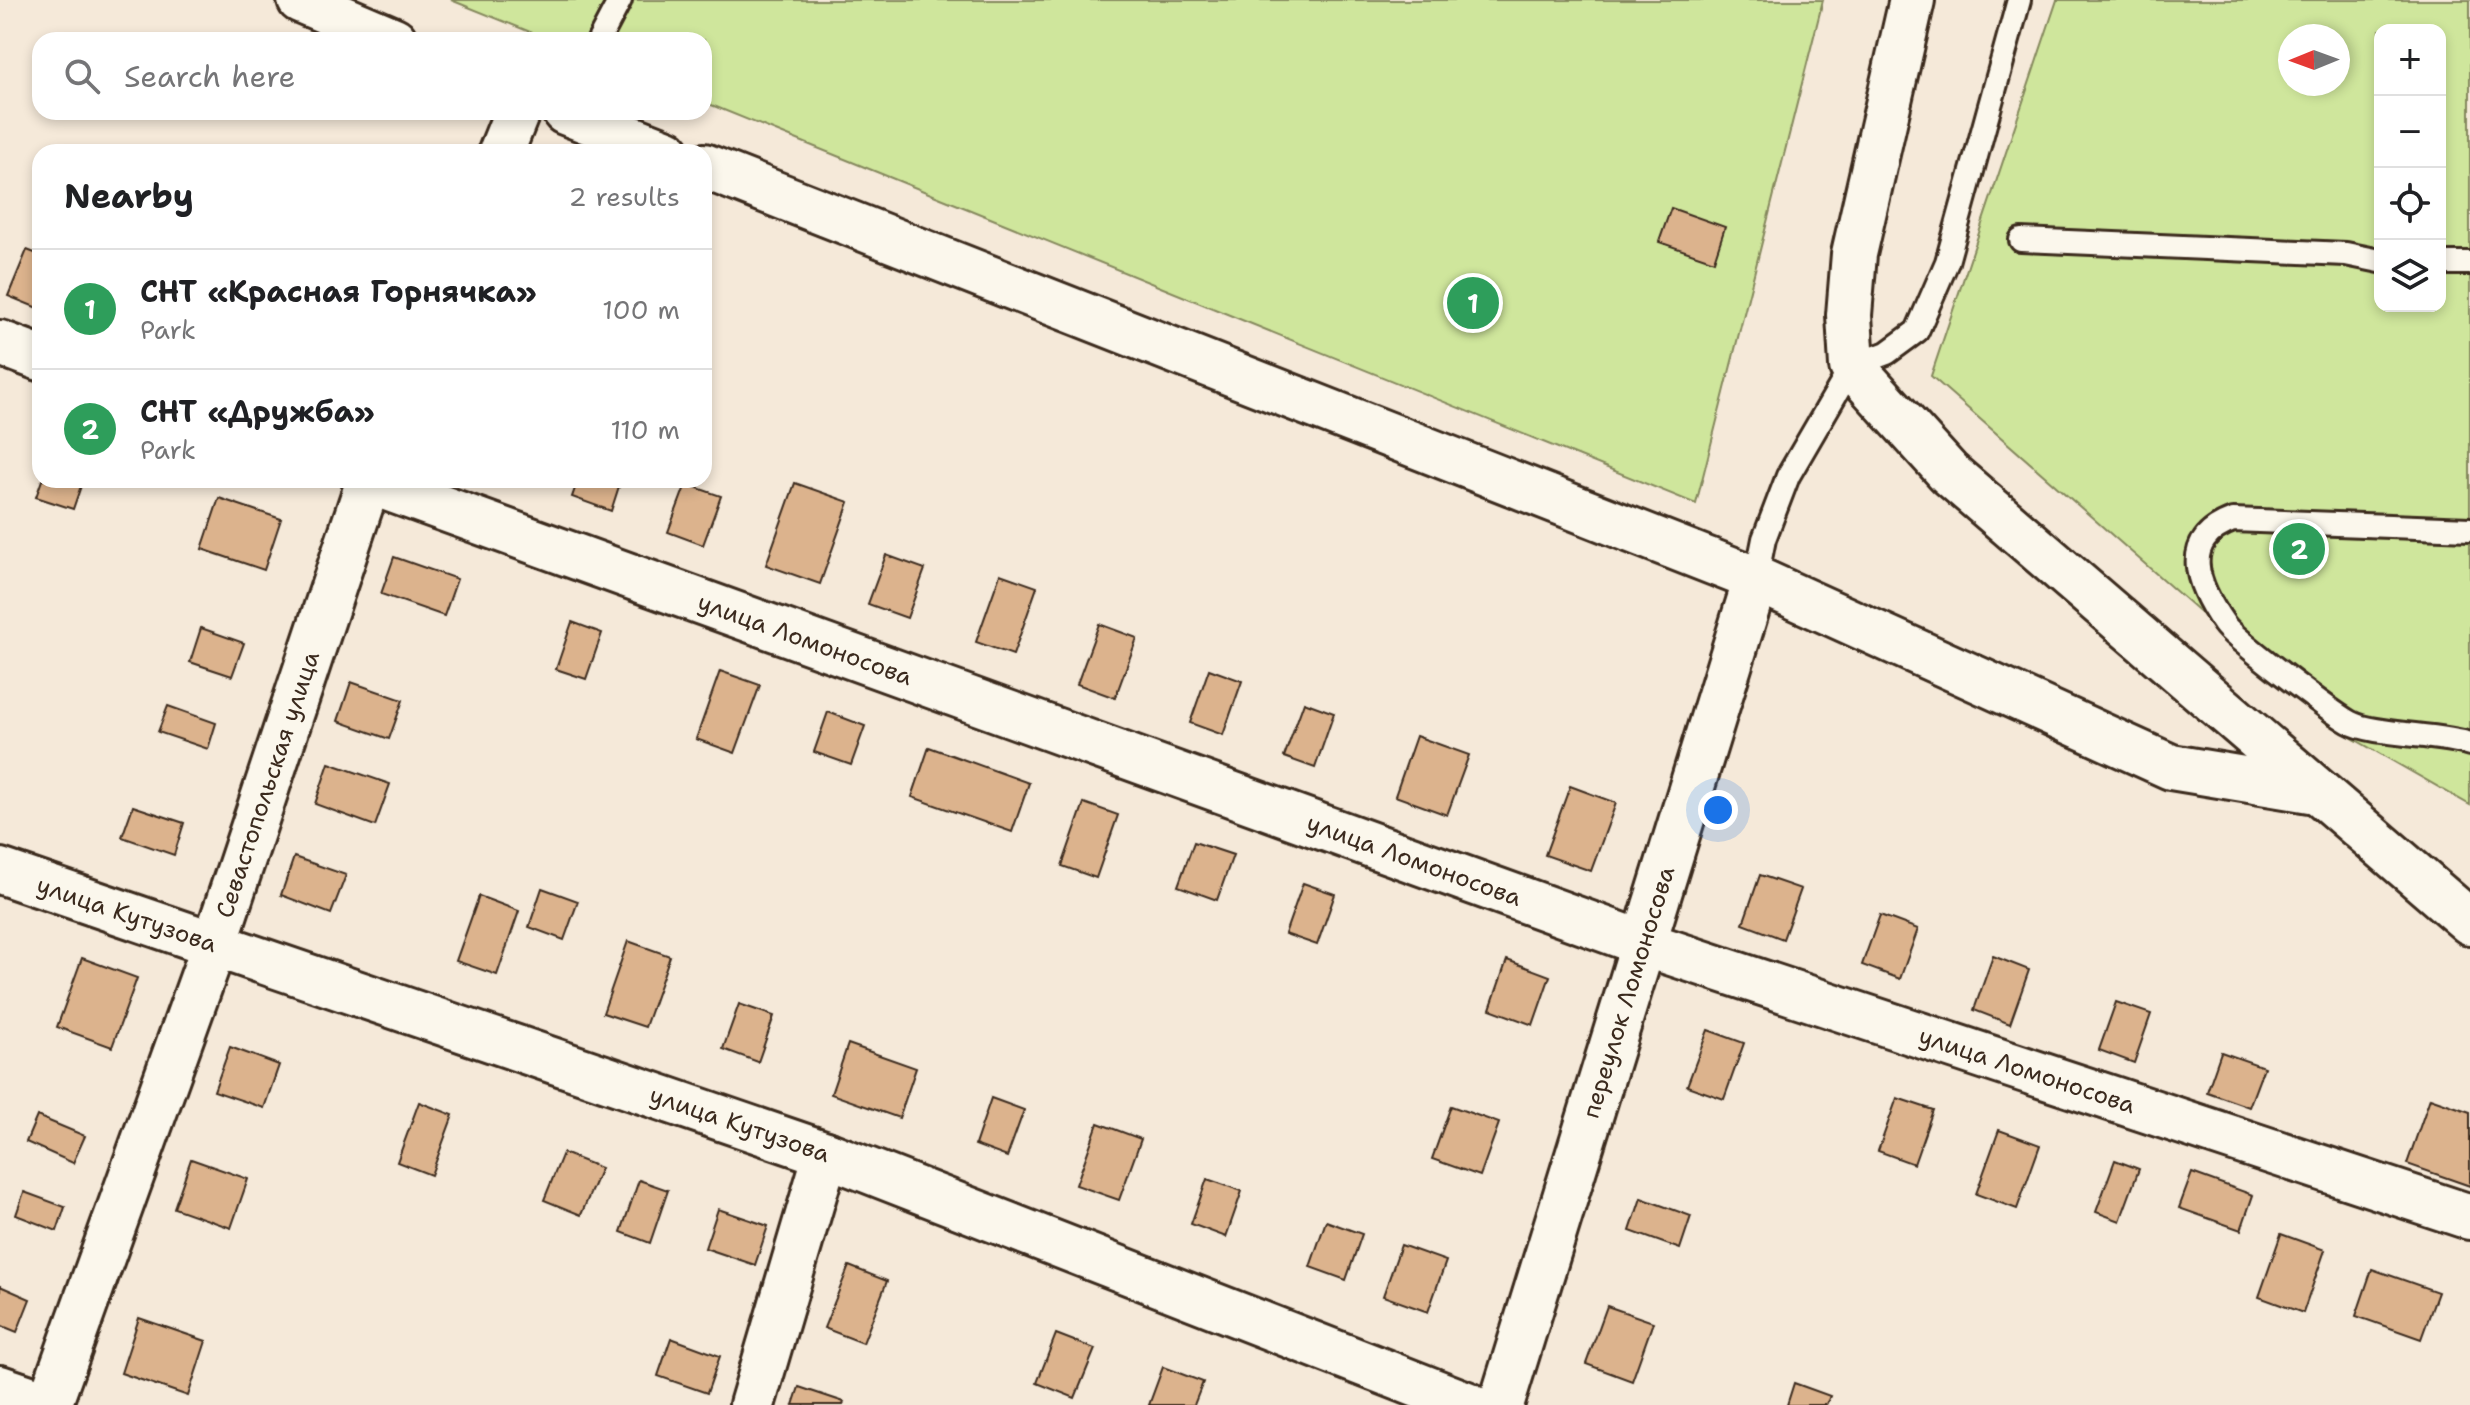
<!DOCTYPE html>
<html lang="en">
<head>
<meta charset="utf-8">
<style>
  :root { --surface:#fff; --page:#f2f2f2; --text:#202124; --muted:#757577; --line:#e0e0e0; --accent:#1a73e8 }
  body { margin:0; font-family:"Shantell Sans",sans-serif; background:var(--page); color:var(--text) }
  .controls { position:absolute; right:24px; top:24px; display:grid; overflow:hidden; border-radius:16px; box-shadow:0 4px 12px #0003 }
  .controls button { width:72px; height:72px; display:grid; place-items:center; padding:0; border:0; border-bottom:2px solid var(--line); background:var(--surface); color:var(--text); font:40px sans-serif }
  .compass { position:absolute; left:2278px; top:24px; width:72px; height:72px; border-radius:50%; background:var(--surface); box-shadow:0 4px 12px #0003; rotate:269deg }
  .you { position:absolute; left:1718px; top:810px; width:28px; height:28px; margin:-20px; border:6px solid #fff; border-radius:50%; background:#1a73e8; box-shadow:0 0 0 12px #1a73e833 }
  .badge { display:grid; place-items:center; width:52px; height:52px; border-radius:50%; background:var(--accent); color:#fff; font-size:26px; font-weight:700 }
  .pin { position:absolute; translate:-50% -50%; border:4px solid #fff; box-shadow:0 2px 8px #0006 }
  .list { margin:0; padding:0; list-style:none }
  h2 { display:flex; justify-content:space-between; align-items:center; height:104px; margin:0; padding:0 32px; font-size:34px }
  h2 small { font-size:26px; font-weight:400; color:var(--muted) }
  .list li { display:grid; grid-template-columns:52px 1fr auto; gap:24px; align-items:center; box-sizing:border-box; height:120px; padding:0 32px; border-top:2px solid var(--line) }
  .list b { display:block; font-size:30px; white-space:nowrap }
  .list p { margin:0; font-size:26px; white-space:nowrap; color:var(--muted) }
  .list em { font-size:26px; font-style:normal; color:var(--muted) }
  .icon { flex:none; width:44px; height:44px; fill:none; stroke:currentColor; stroke-width:2; stroke-linecap:round; stroke-linejoin:round }
  .map { position:relative; flex:none; width:2470px; height:1405px; overflow:hidden }
  .search { position:absolute; background:var(--surface); box-shadow:0 4px 12px #0003; left:32px; top:32px; width:680px; height:88px; display:flex; align-items:center; gap:20px; box-sizing:border-box; padding:0 28px; border-radius:24px; color:var(--muted); font-size:30px }
  .panel { position:absolute; background:var(--surface); box-shadow:0 4px 12px #0003; left:32px; top:144px; width:680px; height:344px; border-radius:24px }
  .map>svg:first-child { display:block }
</style>
</head>
<body>
<div class="map">
<svg width="2470" height="1405" viewBox="0 0 2470 1405">
  <rect width="100%" height="100%" fill="#f5e9d9"/>
  <filter id="ink" filterUnits="userSpaceOnUse"><feTurbulence type="fractalNoise" baseFrequency=".0125" numOctaves="2"/><feDisplacementMap in="SourceGraphic" scale="16" xChannelSelector="R" yChannelSelector="G"/><feConvolveMatrix kernelMatrix="1 2 1 2 8 2 1 2 1" color-interpolation-filters="sRGB"/></filter>
  <g filter="url(#ink)">
    <g fill="#cfe69c" stroke="#85885d" stroke-width="2" fill-rule="evenodd">
      <path d="M451 0H1823L1696 504 704 102V40H550Z"/>
      <path d="M2057 0H2470V805L2326 723 1931 376ZM2380 30H2440V306H2380ZM2290 36H2338V84H2290Z"/>
    </g>
    <g fill="#dcb38d" stroke="#3b2a1e" stroke-width="2">
      <path d="M1671 208 1725 227 1714 261 1659 242Z"/>
      <path d="M27 250 40 255V309L8 296Z"/>
      <path d="M42 480H83L73 509 36 497Z"/>
      <path d="M578 480H621L611 511 572 497Z"/>
      <path d="M795 483 849 502 820 584 766 565Z"/>
      <path d="M686 484 721 496 703 545 668 532Z"/>
      <path d="M219 498 281 519 264 570 202 549Z"/>
      <path d="M886 555 925 569 907 618 868 604Z"/>
      <path d="M394 557 457 579 444 616 381 594Z"/>
      <path d="M1000 574 1037 587 1013 655 976 642Z"/>
      <path d="M572 622 602 633 586 679 556 669Z"/>
      <path d="M1099 624 1137 638 1115 698 1077 684Z"/>
      <path d="M201 628 244 643 232 676 190 662Z"/>
      <path d="M1209 669 1242 681 1223 735 1190 723Z"/>
      <path d="M720 671 760 685 735 753 696 739Z"/>
      <path d="M351 682 403 700 389 739 338 721Z"/>
      <path d="M1304 702 1334 713 1315 768 1284 757Z"/>
      <path d="M168 706 216 723 208 749 158 732Z"/>
      <path d="M828 712 865 726 851 765 814 752Z"/>
      <path d="M1416 736 1469 755 1447 815 1395 796Z"/>
      <path d="M929 747 1029 783 1012 832 912 797Z"/>
      <path d="M329 763 390 784 375 826 315 804Z"/>
      <path d="M1570 786 1616 803 1591 871 1545 855Z"/>
      <path d="M1084 803 1118 815 1096 878 1062 866Z"/>
      <path d="M133 806 184 823 174 855 122 837Z"/>
      <path d="M1194 842 1233 855 1217 900 1178 886Z"/>
      <path d="M294 857 346 875 331 914 281 895Z"/>
      <path d="M1760 875 1801 889 1783 939 1743 924Z"/>
      <path d="M1303 883 1335 894 1317 945 1285 934Z"/>
      <path d="M542 888 578 901 564 940 529 927Z"/>
      <path d="M479 896 519 911 497 975 456 961Z"/>
      <path d="M1880 915 1918 929 1900 979 1862 965Z"/>
      <path d="M628 941 670 956 645 1027 603 1013Z"/>
      <path d="M1993 956 2029 970 2010 1024 1974 1010Z"/>
      <path d="M82 958 137 978 112 1047 57 1027Z"/>
      <path d="M1507 960 1550 976 1533 1025 1490 1009Z"/>
      <path d="M2116 1002 2151 1014 2134 1063 2099 1050Z"/>
      <path d="M739 1004 774 1016 758 1062 723 1049Z"/>
      <path d="M1708 1030 1744 1043 1724 1099 1687 1086Z"/>
      <path d="M848 1044 916 1068 899 1118 831 1094Z"/>
      <path d="M230 1047 279 1065 264 1108 214 1091Z"/>
      <path d="M2221 1052 2264 1067 2249 1107 2207 1092Z"/>
      <path d="M991 1098 1024 1110 1007 1157 975 1145Z"/>
      <path d="M1897 1098 1933 1110 1914 1164 1878 1151Z"/>
      <path d="M2430 1098 2470 1112V1186L2407 1164Z"/>
      <path d="M419 1102 453 1115 431 1175 397 1162Z"/>
      <path d="M1451 1106 1499 1123 1480 1176 1432 1159Z"/>
      <path d="M37 1116 85 1136 73 1163 26 1142Z"/>
      <path d="M1098 1123 1141 1139 1119 1200 1076 1185Z"/>
      <path d="M1999 1130 2040 1145 2017 1209 1976 1194Z"/>
      <path d="M563 1153 601 1168 581 1215 544 1200Z"/>
      <path d="M191 1159 248 1179 231 1228 174 1208Z"/>
      <path d="M2115 1160 2139 1169 2120 1221 2096 1212Z"/>
      <path d="M2192 1173 2253 1195 2241 1230 2179 1208Z"/>
      <path d="M1207 1179 1242 1191 1226 1237 1191 1224Z"/>
      <path d="M639 1180 668 1190 650 1243 621 1232Z"/>
      <path d="M24 1192 65 1207 57 1231 16 1215Z"/>
      <path d="M1641 1198 1691 1216 1680 1249 1630 1231Z"/>
      <path d="M718 1209 768 1226 755 1265 705 1248Z"/>
      <path d="M1326 1221 1362 1234 1346 1280 1310 1267Z"/>
      <path d="M2281 1234 2325 1250 2303 1313 2259 1297Z"/>
      <path d="M1401 1245 1446 1261 1428 1312 1383 1296Z"/>
      <path d="M849 1266 887 1281 863 1343 824 1328Z"/>
      <path d="M2372 1269 2438 1292 2421 1339 2356 1316Z"/>
      <path d="M0 1286 30 1299 17 1332 0 1325Z"/>
      <path d="M1607 1306 1653 1322 1632 1381 1586 1364Z"/>
      <path d="M139 1318 206 1341 188 1396 121 1373Z"/>
      <path d="M1056 1334 1095 1349 1075 1398 1037 1383Z"/>
      <path d="M671 1338 720 1356 707 1393 658 1376Z"/>
      <path d="M1163 1367 1203 1382 1194 1405H1149Z"/>
      <path d="M1794 1383 1830 1396 1826 1405H1787Z"/>
      <path d="M799 1387 844 1402 843 1405H793Z"/>
    </g>
    <g fill="none" stroke-linecap="round" stroke-linejoin="round">
      <g stroke="#3b2a1e" stroke-width="28">
        <g id="lane">
          <path d="M599 40 620 0"/>
          <path d="M2021 240 2346 254 2380 261"/>
          <path d="M2440 263H2470"/>
          <path d="M2470 529 2233 520C2178 540 2197 585 2224 624 2233 638 2330 711 2349 722 2371 735 2440 734 2470 744"/>
          <path d="M1756 579 1764 539 1788 476 1852 366 1887 353 1917 331 1947 262 2019 0"/>
        </g>
      </g>
      <g stroke="#3b2a1e" stroke-width="50">
        <g id="street">
          <path d="M300 0 394 40"/>
          <path d="M1912 0 1854 254 1849 315 1852 366 1949 473 2470 922"/>
          <path d="M565 112 667 152"/>
          <path d="M501 152 517 112"/>
          <path d="M704 166 1756 579 2171 767 2316 791"/>
          <path d="M0 343 40 358"/>
          <path id="s1" d="M365 480 1645 944 2470 1217"/>
          <path id="s2" d="M0 871 826 1154 1469 1405"/>
          <path d="M0 1388 50 1405"/>
          <path id="s3" d="M49 1405 214 946 369 480"/>
          <path d="M752 1405 826 1154"/>
          <path id="s4" d="M1501 1405 1756 579"/>
        </g>
      </g>
      <use href="#lane" stroke="#fbf7ec" stroke-width="22"/>
      <use href="#street" stroke="#fbf7ec" stroke-width="44"/>
    </g>
  </g>
  <g text-anchor="middle" dominant-baseline="central" stroke-width="6" stroke-linejoin="round" paint-order="stroke">
    <g font-size="24" fill="#3b2a1e" stroke="#fbf7ec">
      <text stroke="none"><textPath href="#s1" startOffset="468">улица Ломоносова</textPath></text>
      <text stroke="none"><textPath href="#s3" startOffset="658">Севастопольская улица</textPath></text>
      <text stroke="none"><textPath href="#s1" startOffset="1116">улица Ломоносова</textPath></text>
      <text stroke="none"><textPath href="#s2" startOffset="134">улица Кутузова</textPath></text>
      <text stroke="none"><textPath href="#s4" startOffset="432">переулок Ломоносова</textPath></text>
      <text stroke="none"><textPath href="#s1" startOffset="1764">улица Ломоносова</textPath></text>
      <text stroke="none"><textPath href="#s2" startOffset="782">улица Кутузова</textPath></text>
    </g>
  </g>
</svg>
<div class="controls">
<button>+</button>
<button>−</button>
<button><svg class="icon" aria-label="locate" viewBox="0 0 24 24"><circle cx="12" cy="12" r="6"/><path d="M12 2v4M12 18v4M2 12h4M18 12h4"/></svg></button>
<button><svg class="icon" aria-label="layers" viewBox="0 0 24 24"><path d="M12 4l9 5-9 5-9-5zM3 14l9 5 9-5"/></svg></button>
</div>
<svg class="compass" viewBox="-18 -18 36 36"><path d="M0-13l5 13h-10z" fill="#e53935"/><path d="M0 13l5-13h-10z" fill="#757577"/></svg>
<div class="you"></div>
<div class="pin badge" style="left:1473px;top:303px;background:#2e9e5b">1</div>
<div class="pin badge" style="left:2299px;top:549px;background:#2e9e5b">2</div>
<div class="search"><svg class="icon" aria-label="search" viewBox="0 0 24 24"><circle cx="10" cy="10" r="6"/><path d="M15 15l6 6"/></svg>Search here</div>
<section class="panel">
<h2>Nearby<small>2 results</small></h2>
<ul class="list">
<li><span class="badge" style="background:#2e9e5b">1</span><div><b>СНТ «Красная Горнячка»</b><p>Park</p></div><em>100 m</em></li>
<li><span class="badge" style="background:#2e9e5b">2</span><div><b>СНТ «Дружба»</b><p>Park</p></div><em>110 m</em></li>
</ul>
</section>
</div>
</body>
</html>
